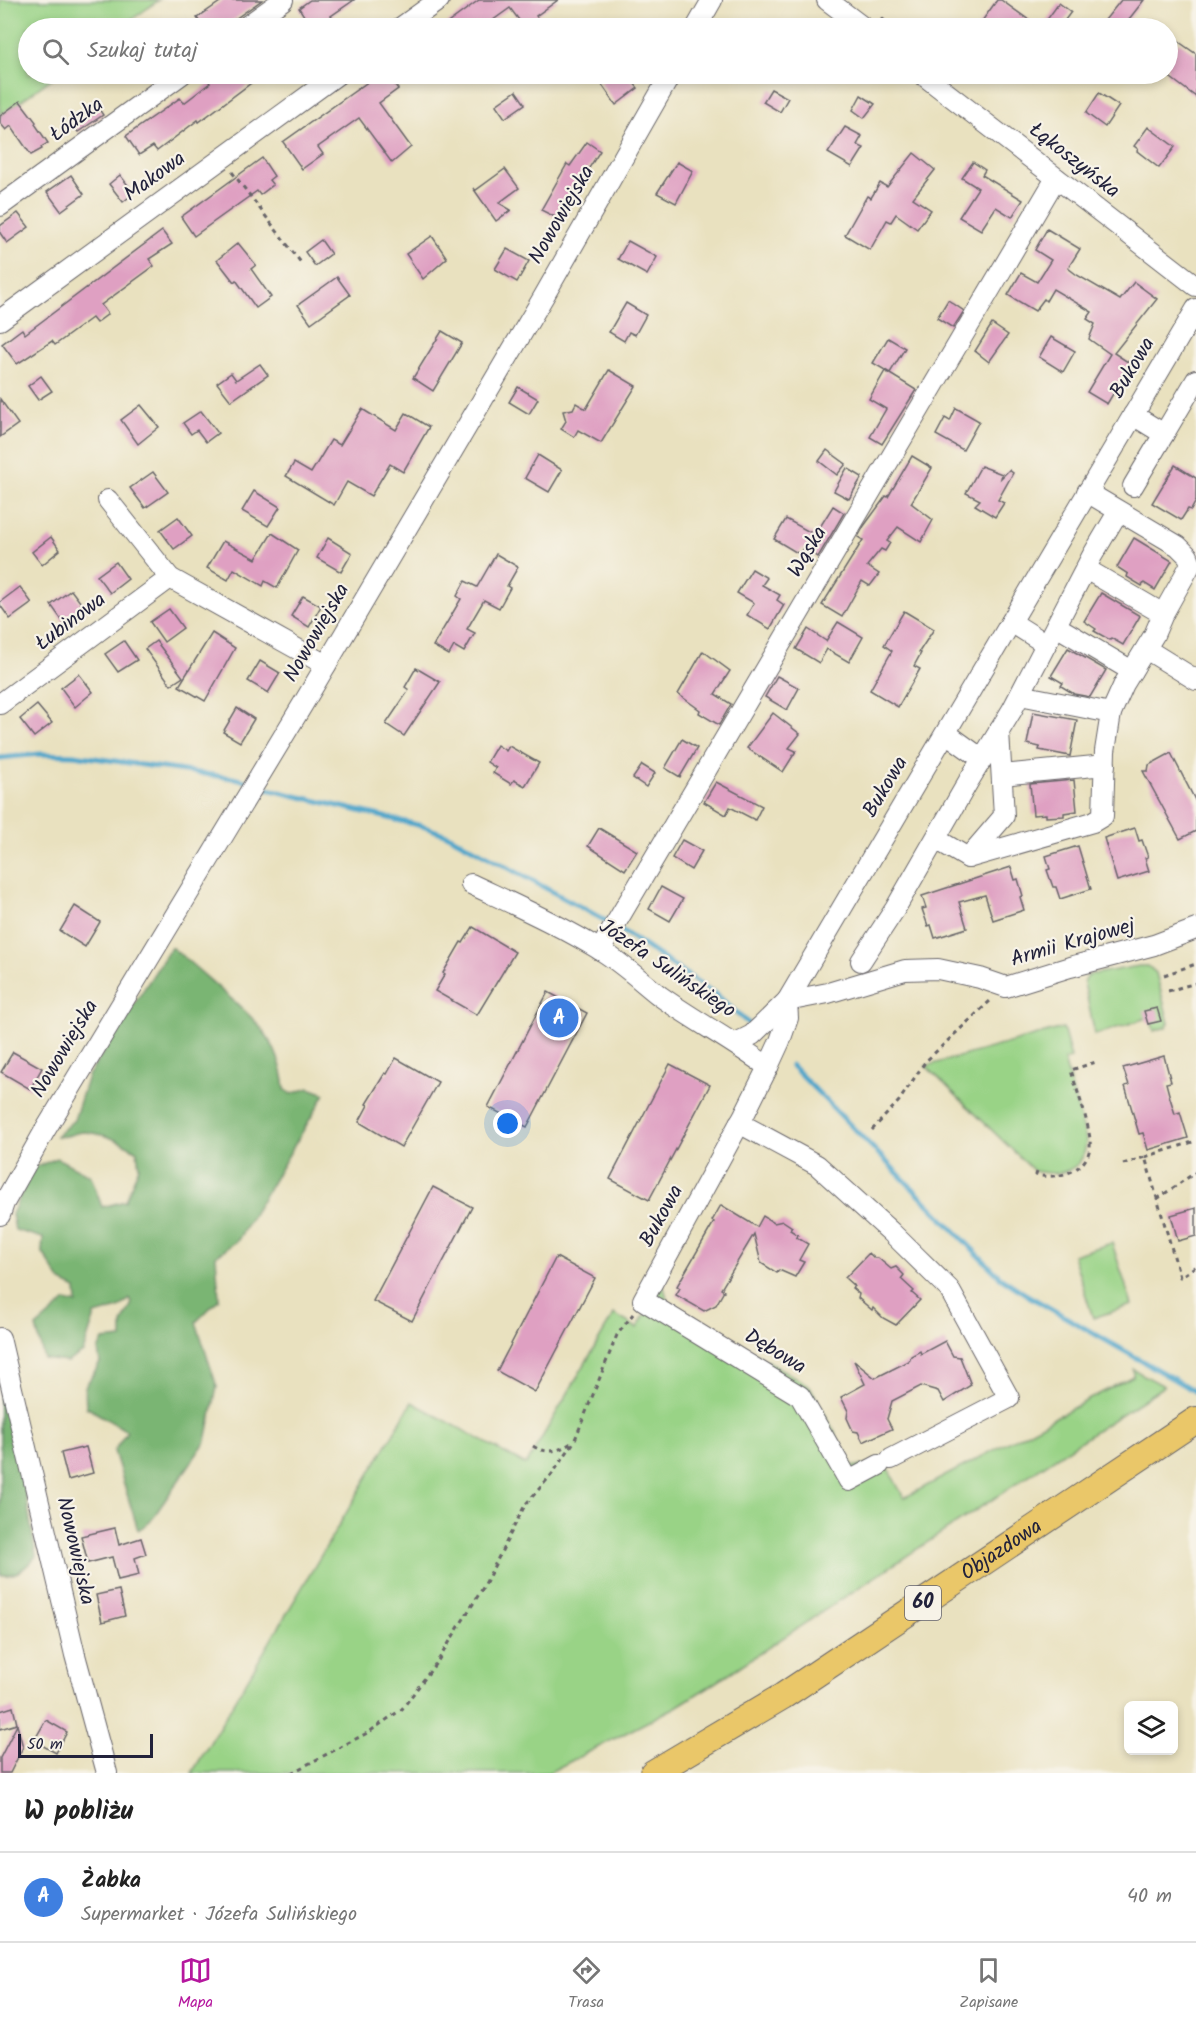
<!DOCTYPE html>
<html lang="pl">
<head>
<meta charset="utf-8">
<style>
  :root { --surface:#fff; --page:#f6f6f6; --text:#222; --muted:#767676; --line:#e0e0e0; --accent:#b5179e }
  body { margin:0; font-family:Kalam,sans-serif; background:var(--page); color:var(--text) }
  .controls { position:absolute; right:18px; bottom:18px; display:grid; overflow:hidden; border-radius:9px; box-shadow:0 3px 9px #0003 }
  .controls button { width:54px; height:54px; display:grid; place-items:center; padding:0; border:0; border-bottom:2px solid var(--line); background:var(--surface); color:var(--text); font:30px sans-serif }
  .scale { position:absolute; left:18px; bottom:15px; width:135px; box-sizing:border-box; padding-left:6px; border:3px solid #22223b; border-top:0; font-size:16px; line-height:21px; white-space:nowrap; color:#22223b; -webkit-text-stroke:4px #f7f3e8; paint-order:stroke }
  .you { position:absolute; left:508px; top:1124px; width:21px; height:21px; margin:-15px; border:4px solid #fff; border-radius:50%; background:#1a73e8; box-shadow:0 0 0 9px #1a73e833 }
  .badge { display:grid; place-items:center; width:39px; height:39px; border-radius:50%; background:var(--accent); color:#fff; font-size:20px; font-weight:700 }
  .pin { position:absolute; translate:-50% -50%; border:3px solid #fff; box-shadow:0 2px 6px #0006 }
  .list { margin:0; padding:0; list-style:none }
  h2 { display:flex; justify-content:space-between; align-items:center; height:78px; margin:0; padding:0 24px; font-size:26px }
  h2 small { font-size:20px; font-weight:400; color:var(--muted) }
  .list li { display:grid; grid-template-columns:39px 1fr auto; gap:18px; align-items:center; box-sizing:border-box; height:90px; padding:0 24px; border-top:2px solid var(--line) }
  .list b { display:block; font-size:22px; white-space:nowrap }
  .list p { margin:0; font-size:20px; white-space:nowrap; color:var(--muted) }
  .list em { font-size:20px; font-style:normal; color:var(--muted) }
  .icon { flex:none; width:33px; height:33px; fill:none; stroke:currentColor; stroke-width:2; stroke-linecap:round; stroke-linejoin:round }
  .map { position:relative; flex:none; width:1196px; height:1773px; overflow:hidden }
  .search { position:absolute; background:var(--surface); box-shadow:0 3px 9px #0003; left:18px; right:18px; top:18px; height:66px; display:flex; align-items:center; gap:15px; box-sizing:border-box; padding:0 21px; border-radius:33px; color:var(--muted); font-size:22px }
  .sheet { height:168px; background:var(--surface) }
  nav { display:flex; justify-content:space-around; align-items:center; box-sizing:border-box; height:84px; border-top:2px solid var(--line); background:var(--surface); font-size:16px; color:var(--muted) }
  nav a { display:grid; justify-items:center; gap:3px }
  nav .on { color:var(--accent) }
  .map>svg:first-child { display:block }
</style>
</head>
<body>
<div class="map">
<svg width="1196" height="1773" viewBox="0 0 1196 1773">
  <rect width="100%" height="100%" fill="#f7f3e8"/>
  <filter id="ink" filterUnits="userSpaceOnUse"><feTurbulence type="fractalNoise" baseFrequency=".0167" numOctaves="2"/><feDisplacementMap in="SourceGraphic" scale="12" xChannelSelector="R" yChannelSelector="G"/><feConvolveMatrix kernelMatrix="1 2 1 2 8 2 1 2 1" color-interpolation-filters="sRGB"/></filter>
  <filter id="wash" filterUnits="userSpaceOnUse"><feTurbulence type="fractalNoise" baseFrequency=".008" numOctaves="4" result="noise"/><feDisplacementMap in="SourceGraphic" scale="24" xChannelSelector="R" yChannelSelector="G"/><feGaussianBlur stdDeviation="1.35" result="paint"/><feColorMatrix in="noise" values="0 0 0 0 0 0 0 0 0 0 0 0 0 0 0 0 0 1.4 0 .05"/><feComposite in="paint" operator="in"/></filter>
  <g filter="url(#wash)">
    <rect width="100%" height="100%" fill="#e9e1bf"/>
    <g fill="#99d386" stroke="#5e7a60" stroke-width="1.5">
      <path d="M0 0H159L120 28H28V74H58L0 116Z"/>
      <path d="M1139 966H1148L1156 973 1169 1023 1166 1027 1154 1031 1150 1017 1095 1035 1084 983 1088 975Z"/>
      <path d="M1063 1028 1071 1058 1064 1060 1086 1139C1086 1171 1061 1177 1034 1171L926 1066Z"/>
      <path d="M1112 1243 1132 1305 1093 1318 1073 1255Z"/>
      <path d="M663 1284 668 1302 810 1386 853 1466H866L882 1457 904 1498 1133 1376V1369L1164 1386 713 1684 676 1707 548 1773H192L412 1402 526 1465 614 1314 637 1328Z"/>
    </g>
    <g fill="#7ab573" stroke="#4e6c57" stroke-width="1.5">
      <path d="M171 947C188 960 204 975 221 990 255 1019 280 1040 285 1089L291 1094 309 1088 325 1094 238 1240 216 1256 219 1299 196 1322 217 1387 206 1441 150 1522 138 1530 114 1451 127 1431 86 1407 85 1387 100 1363 98 1350 103 1340 122 1338V1324L132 1303 130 1299 119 1308 95 1315 83 1352 67 1362 44 1359 36 1327 66 1301 77 1304 76 1289 61 1282 42 1251 43 1238 15 1230 12 1214 33 1168 57 1158 91 1176 102 1207 125 1201 139 1167 137 1151C121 1141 103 1133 84 1132 74 1132 66 1139 56 1136L74 1120 88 1076Z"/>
      <path d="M0 1382 25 1489 36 1556C25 1569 17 1576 0 1575Z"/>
    </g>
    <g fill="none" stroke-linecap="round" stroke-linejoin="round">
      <g stroke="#4da5ca" stroke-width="5">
        <path d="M0 758 40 754 74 755 239 779 251 783"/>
        <path d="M259 787 422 826 450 836 608 922"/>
        <path d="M621 930 718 996 750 1025"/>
        <path d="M791 1065 1000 1277 1027 1295 1196 1392"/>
      </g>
    </g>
    <g id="blocks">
      <g fill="#dfa0c2">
        <path d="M223 0H262L222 28H204L197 18Z"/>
        <path d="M310 0H354L331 16 341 28H294L306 19 299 8Z"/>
        <path d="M479 0H558L536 16 545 28H525L510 8 482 28H441Z"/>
        <path d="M997 0H1001L1040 28H977Z"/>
        <path d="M1121 0H1144L1122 28H1116L1105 20Z"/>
        <path d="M1059 3 1071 12 1059 28H1055L1046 21Z"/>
        <path d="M1179 42 1196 54V97L1167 75V57Z"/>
        <path d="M217 74H263L199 122 198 120 157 151 153 146 139 155 126 136 180 98 184 103 210 83 208 80Z"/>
        <path d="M379 74H387L398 89 379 103 411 147 392 163 359 118 318 147 323 154 302 169 283 142Z"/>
        <path d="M610 74H627L638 88 616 105 600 82Z"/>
        <path d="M771 89 788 98 780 112 763 102Z"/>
        <path d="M516 91 525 104 505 118 496 105Z"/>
        <path d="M1099 93 1119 106 1105 127 1086 113Z"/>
        <path d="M861 95 875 104 864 118 853 110Z"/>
        <path d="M20 101 36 122 35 124 48 143 41 147 42 149 31 155 11 126 6 130 0 123V116Z"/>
        <path d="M95 103 103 115 78 132 70 122Z"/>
        <path d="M845 127 862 136 857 145 864 148 852 167 828 153Z"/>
        <path d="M1148 127 1175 147 1159 168 1137 151 1138 149 1134 146Z"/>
        <path d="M587 142 600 151 557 218 541 210 567 164 570 166Z"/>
        <path d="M914 153 935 170 913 198 931 210 917 229 896 214 891 222 887 220 870 250 845 235 867 196 871 198 880 183 887 187Z"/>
        <path d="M262 158 274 176 269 180 273 185 260 195 257 191 194 236 181 217Z"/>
        <path d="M677 162 693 171 676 203 657 193Z"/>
        <path d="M973 162 985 170 982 175 1023 200 1012 217 996 207 981 230 959 217 978 188 962 178Z"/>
        <path d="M505 169 519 188 499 203 511 210 496 221 473 188 476 190Z"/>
        <path d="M71 175 84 194 61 211 47 192Z"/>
        <path d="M120 175 134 193 123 202 109 184Z"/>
        <path d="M18 213 29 227 7 243 0 233V226Z"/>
        <path d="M1047 229 1080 249 1068 268 1077 275 1120 300 1134 282 1157 299 1114 353 1131 364 1107 404 1087 392 1110 354 1089 339 1095 324 1087 319 1092 312 1053 289 1046 301 1044 299 1035 311 1008 295 1021 273 1037 282 1051 260 1035 250Z"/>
        <path d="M162 231 172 244 149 259 154 266 101 305 108 314 96 323 92 318 55 345 52 341 17 364 2 344 22 329 25 334Z"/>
        <path d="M432 236 447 258 423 279 406 254Z"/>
        <path d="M321 240 331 254 315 266 305 252Z"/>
        <path d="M628 241 657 257 647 275 618 259Z"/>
        <path d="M238 243 256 265 251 269 271 297 256 308 236 280 234 282 217 260Z"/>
        <path d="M507 249 529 261 517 282 495 269Z"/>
        <path d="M337 277 350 295 311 323 298 305Z"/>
        <path d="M948 300 964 311 953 328 937 318Z"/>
        <path d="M626 303 646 315 635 335 629 332 624 341 609 332Z"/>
        <path d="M992 324 1008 335 989 362 975 351Z"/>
        <path d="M442 331 462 343 433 391 413 378Z"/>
        <path d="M1051 337 1075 351 1063 372 1039 357Z"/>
        <path d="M888 338 905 348 890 373 873 363Z"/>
        <path d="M260 364 268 375 231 401 217 383 231 373 236 380Z"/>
        <path d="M609 370 636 386 601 443 578 430 574 437 561 429 566 421 563 411 573 409 576 403 586 409Z"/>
        <path d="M885 371 916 390 882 444 870 437 886 409 869 399Z"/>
        <path d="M41 376 52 391 38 400 28 386Z"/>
        <path d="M518 387 538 399 529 414 509 402Z"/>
        <path d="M0 399 18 424 0 437Z"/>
        <path d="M141 405 159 427 138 444 121 420Z"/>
        <path d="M956 408 979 421 963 450 936 435 945 418 950 421Z"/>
        <path d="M362 409 396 430 406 413 429 427 403 472 390 464 371 496 347 482 334 505 286 476 294 463 311 473 331 440 340 445Z"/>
        <path d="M201 411 218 433 206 442 197 430 191 434 183 423Z"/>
        <path d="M827 450 846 464 837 475 819 461Z"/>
        <path d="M538 455 562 470 549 492 525 478Z"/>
        <path d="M912 456 932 468 911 503 933 520 921 542 898 527 887 541 890 543 885 551 881 549 867 566 879 574 870 586 862 581 842 617 822 605 863 540 858 537 864 526 886 496 888 497Z"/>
        <path d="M1175 465 1196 478V501L1191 510 1188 509 1181 520 1152 503Z"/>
        <path d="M981 466 1002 474 1001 478 1009 470 1013 473 998 500 1004 503 995 517 975 505 980 500 966 493Z"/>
        <path d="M847 468 862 477 849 499 834 491Z"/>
        <path d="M153 472 168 492 145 508 130 488Z"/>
        <path d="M254 491 280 507 268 526 242 511Z"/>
        <path d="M833 506 844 513 818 557 803 548 799 554 774 539 786 519 815 535Z"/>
        <path d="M178 517 192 536 174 549 160 530Z"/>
        <path d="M272 533 298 550 277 588 265 581 263 586 234 569 228 580 207 568 223 541 256 559Z"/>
        <path d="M51 537 60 550 42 565 32 552Z"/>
        <path d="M328 538 352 553 341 572 317 558Z"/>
        <path d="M1134 538 1172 561 1155 590 1144 583 1142 586 1127 577 1128 574 1117 567Z"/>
        <path d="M496 554 518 567 507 586 510 588 499 608 484 600 467 629 475 633 464 652 454 646 449 655 433 646 461 599 457 596 465 581 477 587Z"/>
        <path d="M116 562 128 579 110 593 97 576Z"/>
        <path d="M752 569 767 578 762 585 780 595 777 600 784 605 770 629 747 615 754 603 737 593Z"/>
        <path d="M20 587 32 603 10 619 0 605V602Z"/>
        <path d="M71 590 87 611 66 626 51 605Z"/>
        <path d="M1101 593 1140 616 1123 645 1111 638 1110 640 1094 631 1096 629 1084 621Z"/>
        <path d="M303 596 321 606 309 627 291 616Z"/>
        <path d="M169 609 183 628 164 642 150 622Z"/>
        <path d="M904 611 934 629 919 652 921 653 914 666 920 669 898 707 870 690 892 651 884 645Z"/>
        <path d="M838 622 863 637 849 662 827 649 819 663 796 649 808 629 826 641Z"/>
        <path d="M212 633 235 648 205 701 179 686Z"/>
        <path d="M124 641 137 660 118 672 105 654Z"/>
        <path d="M156 641 183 677 171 685 145 649Z"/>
        <path d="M1068 648 1106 670 1090 697 1074 694 1061 686 1063 683 1051 676Z"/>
        <path d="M703 651 730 671 715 694 731 704 719 725 699 713 700 710 678 694Z"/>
        <path d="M260 661 280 673 268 693 248 681Z"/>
        <path d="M416 668 440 682 404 736 386 724 409 690 405 687Z"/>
        <path d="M79 674 93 692 75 707 61 688Z"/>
        <path d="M777 676 799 688 787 710 765 697Z"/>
        <path d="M37 705 52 723 34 737 20 719Z"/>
        <path d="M237 708 254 719 240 742 223 732Z"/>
        <path d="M1033 712 1077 720 1070 756 1039 750 1040 747 1027 744Z"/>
        <path d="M773 713 800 734 789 748 796 751 783 772 747 748Z"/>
        <path d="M682 739 697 748 680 777 665 768Z"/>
        <path d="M497 745 506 751 509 746 539 763 525 786 514 780 511 784 493 773 496 768 487 762Z"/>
        <path d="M1171 753 1196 802V831L1180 839 1143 771H1148L1149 765Z"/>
        <path d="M642 765 655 773 646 787 633 778Z"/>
        <path d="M1074 780 1077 811 1064 813V816L1046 817V814L1033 815 1030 784Z"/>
        <path d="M716 782 762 806 755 820 730 807 726 815 704 802Z"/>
        <path d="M599 828 637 851 625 870 588 846Z"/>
        <path d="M1135 828 1139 841 1142 840 1148 857 1145 858 1149 871 1117 881 1104 838Z"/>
        <path d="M682 840 702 851 691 870 672 858Z"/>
        <path d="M1078 846 1091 889 1060 899 1056 887H1053L1047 870 1050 869 1046 856Z"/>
        <path d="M1011 867 1015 880 1018 879 1023 896 1020 897 1024 910 993 920 985 895 959 902 967 928 935 938 931 925 928 926 922 909 926 908 922 896Z"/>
        <path d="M661 887 683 899 670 921 649 909Z"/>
        <path d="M75 906 100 922 85 947 60 931Z"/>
        <path d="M473 927 515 952 477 1015 435 991 445 974 443 973 461 942 463 943Z"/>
        <path d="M548 992 587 1013 527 1127 488 1107Z"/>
        <path d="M1157 1008 1161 1021 1148 1024 1144 1011Z"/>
        <path d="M13 1052 42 1068 30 1089 1 1072Z"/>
        <path d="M1164 1056 1171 1082 1166 1083 1170 1098 1175 1114 1180 1112 1188 1138 1148 1150 1143 1133 1139 1134 1125 1086 1129 1085 1123 1068Z"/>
        <path d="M396 1058 438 1082 401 1147 359 1122 368 1105 366 1104 385 1073 387 1074Z"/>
        <path d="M670 1064 710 1085 649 1200 610 1179Z"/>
        <path d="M433 1187 472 1207 412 1321 373 1301Z"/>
        <path d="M721 1205 757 1227 763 1216 774 1223 783 1221 792 1227 790 1230 798 1235 796 1237 808 1244 799 1260 804 1262 795 1277 779 1270 777 1273 761 1263 754 1234 721 1289 724 1291 716 1305 704 1311 676 1295 680 1288 677 1286 714 1222 712 1221Z"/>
        <path d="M1196 1208V1236L1178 1241 1171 1215Z"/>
        <path d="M869 1253 874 1258H878L891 1269 896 1267 904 1275 901 1279 914 1291 912 1293 920 1300 896 1325 883 1318 873 1308 872 1310 858 1298 859 1294 852 1288 854 1286 845 1278Z"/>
        <path d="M556 1257 595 1278 535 1392 497 1371Z"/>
        <path d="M945 1341 953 1356 960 1357 971 1385 944 1402 938 1391 921 1386 892 1401 887 1419 892 1429 863 1442 858 1432 853 1431 847 1418 848 1411 841 1397 865 1384 854 1361 875 1378 909 1361 911 1356 920 1351 921 1354Z"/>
        <path d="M86 1447 93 1473 68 1480 61 1453Z"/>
        <path d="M115 1528 119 1545 141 1538 146 1554 135 1558 139 1575 118 1580 112 1557 88 1563 81 1536Z"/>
        <path d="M119 1590 125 1616 102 1622 96 1595Z"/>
        <path d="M13 1707 17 1724 0 1729V1711Z"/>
        <path d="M46 1720 67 1732 56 1753 34 1741Z"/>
        <path d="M17 1725 23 1747 10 1773H0V1758Z"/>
      </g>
    </g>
  </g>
  <g filter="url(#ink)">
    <use href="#blocks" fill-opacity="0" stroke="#686569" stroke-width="1.5"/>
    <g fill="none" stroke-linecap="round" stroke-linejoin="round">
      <g stroke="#686569" stroke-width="22">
        <g id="minor">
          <path d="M827 0 864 28"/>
          <path d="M244 28 283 0"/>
          <path d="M400 28 439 0"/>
          <path d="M696 28 712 0"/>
          <path d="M922 74 1196 286"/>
          <path d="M0 206 182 74"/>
          <path d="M0 320 338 74"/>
          <path d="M1133 415 1164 434 1133 486"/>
          <path d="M1164 434 1196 380"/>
          <path d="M108 500 170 578 326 665"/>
          <path d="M1086 569 1163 614"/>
          <path d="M1011 622 1046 644"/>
          <path d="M1056 626 1132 671"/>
          <path d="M1146 649 1196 680"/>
          <path d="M1020 695 1111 713"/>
          <path d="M0 704 170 578"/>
          <path d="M946 733 982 759"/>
          <path d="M1002 775 1105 765"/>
          <path d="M936 839 968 858 1093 822 1103 816 1105 751 1111 713 1124 684 1154 635 1163 614 1191 564 1188 556 1178 546 1087 492"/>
          <path d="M968 858 1004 816 999 731"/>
          <path d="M471 884C515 905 560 925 602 951 623 964 641 981 660 996 695 1021 733 1041 768 1067"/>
          <path d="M600 950 1056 178"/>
          <path d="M861 961 895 909 968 782 1012 710 1092 556 1118 512"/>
          <path d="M736 1043 752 1035 787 1001 828 993 905 970 938 969 980 978 1006 987 1070 967 1154 945 1196 929"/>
          <path d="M739 1123 817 1165 891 1232 949 1289 1009 1398 891 1459"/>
          <path d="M0 1215 4 1203 44 1132 303 704 544 296 671 74"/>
          <path d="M0 1338 75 1655 107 1773"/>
          <path d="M879 1465 849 1481 800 1396 643 1300 744 1115 768 1067 780 1041 788 1018 787 1001 1196 309"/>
        </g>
      </g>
      <g stroke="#686569" stroke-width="28">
        <g id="major">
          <path id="s1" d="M653 1773 783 1696 1196 1420"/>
        </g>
      </g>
      <g stroke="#686569" stroke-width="3" stroke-dasharray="4.5 4.5" stroke-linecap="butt">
        <path d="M881 18 895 28"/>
        <path d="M232 172 302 264"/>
        <path d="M1164 975 1196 964"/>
        <path d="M1168 991 1196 983"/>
        <path d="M872 1130 899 1101 925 1062 990 1001"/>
        <path d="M1145 1157 1196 1141"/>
        <path d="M1123 1164 1145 1157 1180 1277 1196 1266"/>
        <path d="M1037 1172 1036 1175C1060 1180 1093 1170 1090 1139 1087 1116 1077 1092 1071 1070L1096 1062"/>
        <path d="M1157 1199 1196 1172"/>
        <path d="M533 1446C547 1455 559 1451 573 1442"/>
        <path d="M291 1773 369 1732 402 1709 439 1659 484 1586 525 1505 553 1473 574 1442 617 1335 633 1314"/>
      </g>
      <use href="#minor" stroke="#fff" stroke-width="20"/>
      <use href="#major" stroke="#eac769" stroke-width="26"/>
    </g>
  </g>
  <g text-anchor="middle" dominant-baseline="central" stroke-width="4.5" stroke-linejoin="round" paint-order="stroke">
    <rect fill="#f7f3e8" stroke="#62616f" stroke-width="1.5" x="905" y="1586" width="36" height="34" rx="4.5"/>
    <g font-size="20" font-weight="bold" fill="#22223b">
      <text x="923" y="1603">60</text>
    </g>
    <g font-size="21" fill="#22223b" stroke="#f7f3e8">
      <text transform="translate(77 120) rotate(-36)">Łódzka</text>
      <text transform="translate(1074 161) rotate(38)">Łąkoszyńska</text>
      <text transform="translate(155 177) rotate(-36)">Makowa</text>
      <text transform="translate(562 215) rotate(-60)">Nowowiejska</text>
      <text transform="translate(1133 368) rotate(-59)">Bukowa</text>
      <text transform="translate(808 552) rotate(-59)">Wąska</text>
      <text transform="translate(71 622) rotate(-37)">Łubinowa</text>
      <text transform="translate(317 633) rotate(-60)">Nowowiejska</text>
      <text transform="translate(886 787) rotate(-59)">Bukowa</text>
      <text transform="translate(1073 943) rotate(-16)">Armii Krajowej</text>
      <text transform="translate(667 969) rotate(34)">Józefa Sulińskiego</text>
      <text transform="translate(65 1049) rotate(-59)">Nowowiejska</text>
      <text transform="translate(662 1216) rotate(-61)">Bukowa</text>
      <text transform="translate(775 1352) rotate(31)">Dębowa</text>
      <text stroke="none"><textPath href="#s1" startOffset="414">Objazdowa</textPath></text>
      <text transform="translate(75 1551) rotate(77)">Nowowiejska</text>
    </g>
  </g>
</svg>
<div class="controls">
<button><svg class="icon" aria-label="layers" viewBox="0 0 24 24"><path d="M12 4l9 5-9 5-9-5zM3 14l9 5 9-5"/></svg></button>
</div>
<div class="scale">50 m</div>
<div class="you"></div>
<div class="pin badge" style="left:559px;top:1018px;background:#3f7fe0">A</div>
<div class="search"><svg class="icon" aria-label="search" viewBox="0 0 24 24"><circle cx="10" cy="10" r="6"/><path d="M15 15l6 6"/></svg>Szukaj tutaj</div>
</div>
<section class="sheet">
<h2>W pobliżu<small></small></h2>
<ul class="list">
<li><span class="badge" style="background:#3f7fe0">A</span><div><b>Żabka</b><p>Supermarket · Józefa Sulińskiego</p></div><em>40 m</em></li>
</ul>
</section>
<nav>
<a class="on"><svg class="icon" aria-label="map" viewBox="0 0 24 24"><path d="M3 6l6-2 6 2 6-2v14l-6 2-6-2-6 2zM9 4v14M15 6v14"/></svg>Mapa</a>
<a><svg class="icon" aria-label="directions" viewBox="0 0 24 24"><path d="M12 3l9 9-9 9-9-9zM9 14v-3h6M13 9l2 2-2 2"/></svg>Trasa</a>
<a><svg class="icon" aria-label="saved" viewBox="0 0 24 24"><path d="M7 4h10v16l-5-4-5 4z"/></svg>Zapisane</a>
</nav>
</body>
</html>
